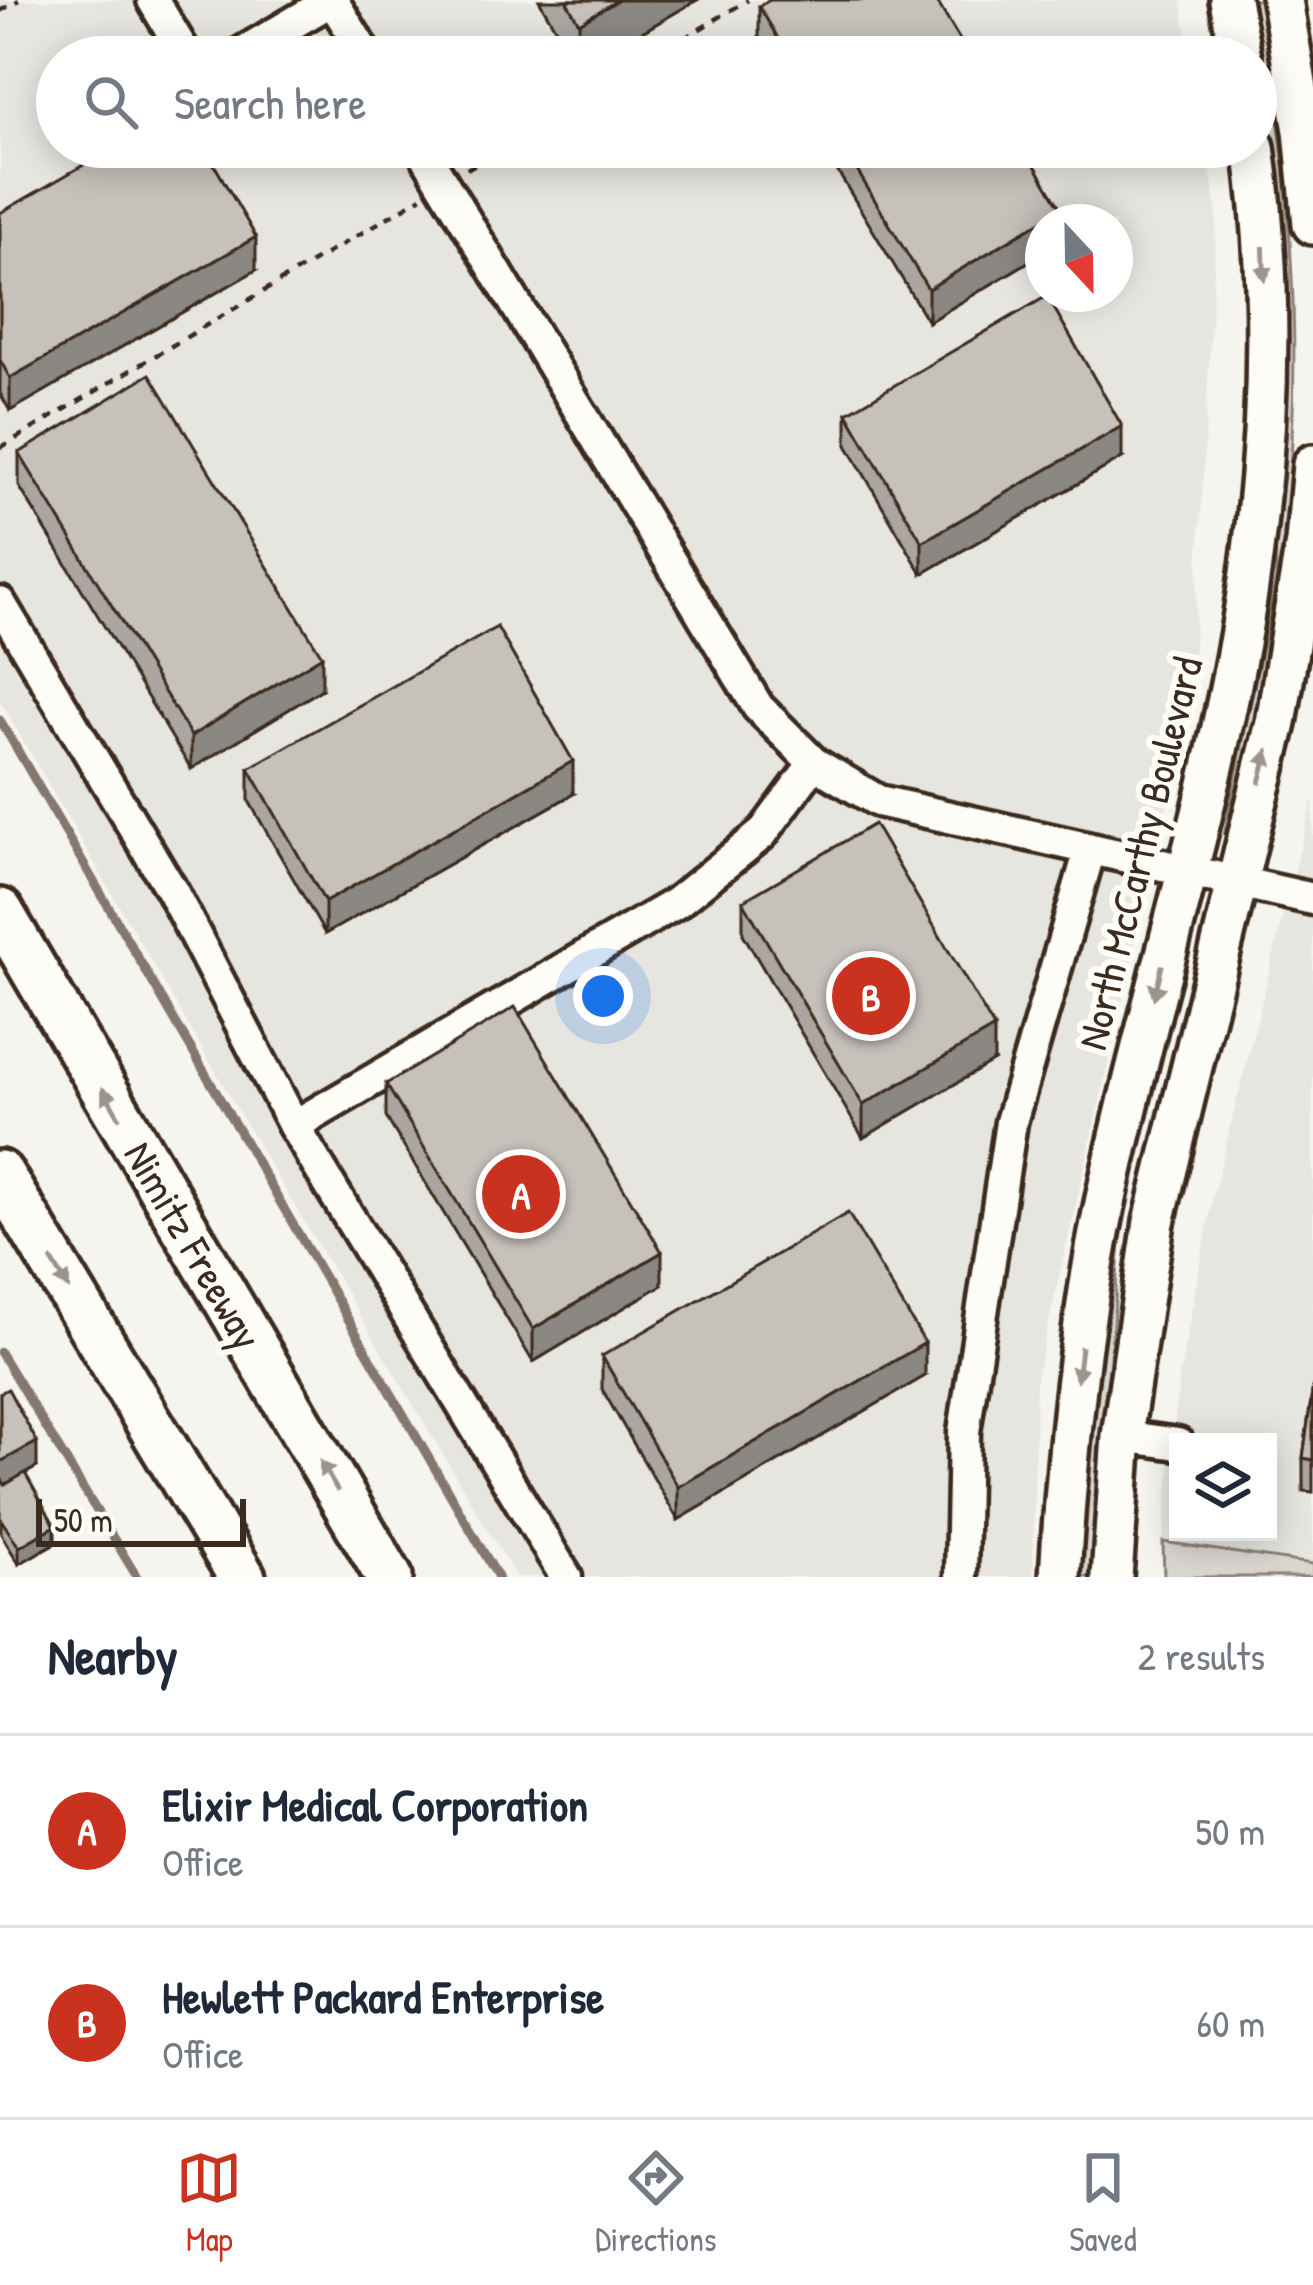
<!DOCTYPE html>
<html lang="en">
<head>
<meta charset="utf-8">
<style>
  :root { --surface:#fff; --page:#f6f6f7; --text:#1f2937; --muted:#747a83; --line:#e0e1e3; --accent:#c8321e }
  body { margin:0; font-family:"Patrick Hand",sans-serif; background:var(--page); color:var(--text) }
  .controls { position:absolute; right:36px; bottom:36px; display:grid; overflow:hidden; border-radius:0px; box-shadow:0 6px 30px #0003 }
  .controls button { width:108px; height:108px; display:grid; place-items:center; padding:0; border:0; border-bottom:3px solid var(--line); background:var(--surface); color:var(--text); font:60px sans-serif }
  .compass { position:absolute; left:1025px; top:204px; width:108px; height:108px; border-radius:50%; background:var(--surface); box-shadow:0 6px 30px #0003; rotate:158deg }
  .scale { position:absolute; left:36px; bottom:30px; width:210px; box-sizing:border-box; padding-left:12px; border:6px solid #3b2a1e; border-top:0; font-size:33px; line-height:42px; white-space:nowrap; color:#3b2a1e; -webkit-text-stroke:9px #fdfcf7; paint-order:stroke }
  .you { position:absolute; left:603px; top:996px; width:42px; height:42px; margin:-30px; border:9px solid #fff; border-radius:50%; background:#1a73e8; box-shadow:0 0 0 18px #1a73e833 }
  .badge { display:grid; place-items:center; width:78px; height:78px; border-radius:50%; background:var(--accent); color:#fff; font-size:39px; font-weight:700 }
  .pin { position:absolute; translate:-50% -50%; border:6px solid #fff; box-shadow:0 3px 12px #0006 }
  .list { margin:0; padding:0; list-style:none }
  h2 { display:flex; justify-content:space-between; align-items:center; height:156px; margin:0; padding:0 48px; font-size:51px }
  h2 small { font-size:39px; font-weight:400; color:var(--muted) }
  .list li { display:grid; grid-template-columns:78px 1fr auto; gap:36px; align-items:center; box-sizing:border-box; height:192px; padding:0 48px; border-top:3px solid var(--line) }
  .list b { display:block; font-size:45px; white-space:nowrap }
  .list p { margin:0; font-size:39px; white-space:nowrap; color:var(--muted) }
  .list em { font-size:39px; font-style:normal; color:var(--muted) }
  .icon { flex:none; width:66px; height:66px; fill:none; stroke:currentColor; stroke-width:2; stroke-linecap:round; stroke-linejoin:round }
  .map { position:relative; flex:none; width:1313px; height:1577px; overflow:hidden }
  .search { position:absolute; background:var(--surface); box-shadow:0 6px 30px #0003; left:36px; right:36px; top:36px; height:132px; display:flex; align-items:center; gap:30px; box-sizing:border-box; padding:0 42px; border-radius:66px; color:var(--muted); font-size:45px }
  .sheet { height:540px; background:var(--surface) }
  nav { display:flex; justify-content:space-around; align-items:center; box-sizing:border-box; height:168px; border-top:3px solid var(--line); background:var(--surface); font-size:33px; color:var(--muted) }
  nav a { display:grid; justify-items:center; gap:6px }
  nav .on { color:var(--accent) }
  .map>svg:first-child { display:block }
</style>
</head>
<body>
<div class="map">
<svg width="1313" height="1577" viewBox="0 0 1313 1577">
  <rect width="100%" height="100%" fill="#f5f4ee"/>
  <filter id="ink" filterUnits="userSpaceOnUse"><feTurbulence type="fractalNoise" baseFrequency=".00833" numOctaves="2"/><feDisplacementMap in="SourceGraphic" scale="24" xChannelSelector="R" yChannelSelector="G"/><feConvolveMatrix kernelMatrix="1 2 1 2 8 2 1 2 1" color-interpolation-filters="sRGB"/></filter>
  <g filter="url(#ink)">
    <g fill="#e7e5df" fill-rule="evenodd">
      <path d="M0 0H1181L1190 57H57V147H1206L1217 212 1191 701 1036 1379 1033 1577H516L250 1131 0 701ZM1043 222H1115V294H1043Z"/>
      <path d="M1313 798V1562L1163 1542 1179 1377 1214 1191ZM1178 1442H1268V1532H1178Z"/>
    </g>
    <g fill="#dad6d0" stroke="#8a8077" stroke-width="3">
      <path d="M1240 0H1259C1302 227 1308 456 1262 684 1252 733 1243 789 1224 835L1276 578 1267 170 1256 89V57Z"/>
      <path d="M1124 1197 1091 1577H1072L1079 1463Z"/>
      <path d="M1163 1542 1313 1564V1577H1164Z"/>
    </g>
    <g fill="none" stroke-linecap="round" stroke-linejoin="round">
      <g stroke="#84786e" stroke-width="9">
        <path d="M0 720 498 1577"/>
        <path d="M0 1352 137 1577"/>
      </g>
      <g stroke="#3b2a1e" stroke-width="39">
        <g id="minor">
          <path d="M153 0 187 57"/>
          <path d="M332 0 367 57"/>
          <path d="M235 57 332 0"/>
          <path d="M421 147 758 707 814 763 878 801 1313 899"/>
          <path d="M0 603 172 891 294 1126 566 1577"/>
          <path d="M294 1126 676 903 762 834 814 763"/>
          <path d="M1122 1436 1178 1444"/>
          <path d="M961 1577 964 1432 1011 1122 1090 850"/>
        </g>
      </g>
      <g stroke="#3b2a1e" stroke-width="48">
        <g id="major">
          <path d="M1230 0 1241 57"/>
          <path d="M1282 0 1304 131 1313 224"/>
          <path d="M1060 1577C1067 1454 1079 1329 1104 1208 1145 1013 1208 822 1242 626 1268 469 1276 305 1254 147"/>
          <path d="M1112 1577 1122 1436 1154 1222 1276 723 1306 542 1313 465"/>
        </g>
      </g>
      <g stroke="#3b2a1e" stroke-width="54">
        <g id="highway">
          <path d="M0 912 389 1577"/>
          <path d="M0 1174 242 1577"/>
        </g>
      </g>
      <g stroke="#3b2a1e" stroke-width="4.5" stroke-dasharray="9 9" stroke-linecap="butt">
        <path d="M0 11 19 0"/>
        <path d="M653 57 748 0"/>
        <path d="M467 169 503 147"/>
        <path d="M0 448 422 197"/>
      </g>
      <use href="#minor" stroke="#fdfcf7" stroke-width="30"/>
      <use href="#major" stroke="#fdfcf7" stroke-width="39"/>
      <use href="#highway" stroke="#fdfcf7" stroke-width="45"/>
    </g>
    <g fill="#aba6a1" stroke="#3b2a1e" stroke-width="3">
      <path d="M539 0H697L599 57H572Z"/>
      <path d="M759 6 970 57H770L759 39Z"/>
      <path d="M823 147H1024L1061 222H1043V253L928 322Z"/>
      <path d="M0 213 256 270 10 411 0 393Z"/>
      <path d="M847 413 1122 458 922 574 847 445Z"/>
      <path d="M19 453 322 689 191 769 19 486Z"/>
      <path d="M249 768 573 794 325 934 249 801Z"/>
      <path d="M743 901 994 1061 863 1138 743 934Z"/>
      <path d="M386 1084 662 1285 533 1362 386 1117Z"/>
      <path d="M602 1356 925 1376 678 1520 602 1389Z"/>
      <path d="M1313 1385V1492L1303 1491V1458Z"/>
      <path d="M0 1393 37 1467 25 1474 55 1543 19 1564 1 1534Z"/>
    </g>
    <g fill="#8b8783" stroke="#3b2a1e" stroke-width="3">
      <path d="M618 0H697L599 57H579V23Z"/>
      <path d="M1061 209V222H1043V253L928 322V289Z"/>
      <path d="M256 237V270L10 411V378Z"/>
      <path d="M1122 426V458L922 574V542Z"/>
      <path d="M322 656V689L191 769V736Z"/>
      <path d="M573 761V794L325 934V902Z"/>
      <path d="M994 1028V1061L863 1138V1105Z"/>
      <path d="M662 1252V1285L533 1362V1329Z"/>
      <path d="M925 1343V1376L678 1520V1487Z"/>
      <path d="M37 1442V1467L0 1487V1462Z"/>
      <path d="M55 1526V1543L19 1564V1547Z"/>
    </g>
    <g fill="#c7c1bb" stroke="#3b2a1e" stroke-width="3">
      <path d="M566 0H618L579 23Z"/>
      <path d="M770 0H936L970 57H789L759 6Z"/>
      <path d="M115 147H204L256 237 10 378 0 360V213Z"/>
      <path d="M843 147H1024L1061 209 928 289Z"/>
      <path d="M1047 296 1122 426 922 542 847 413Z"/>
      <path d="M150 374 322 656 191 736 19 453Z"/>
      <path d="M497 627 573 761 325 902 249 768Z"/>
      <path d="M874 824 994 1028 863 1105 743 901Z"/>
      <path d="M515 1007 662 1252 533 1329 386 1084Z"/>
      <path d="M848 1213 925 1343 678 1487 602 1356Z"/>
      <path d="M1313 1385V1460L1303 1458Z"/>
      <path d="M8 1389 37 1442 0 1462V1393Z"/>
      <path d="M25 1473 55 1526 19 1547 0 1518V1481L2 1480 5 1485Z"/>
    </g>
    <defs><path id="oneway-solid" d="M-6-.8H1V-3.2L6.5 0L1 3.2V.8H-6Z" transform="scale(3)"/></defs>
    <g fill="#9c938a">
      <use href="#oneway-solid" transform="translate(1264 264) rotate(88)"/>
      <use href="#oneway-solid" transform="translate(1264 767) rotate(-76)"/>
      <use href="#oneway-solid" transform="translate(1158 982) rotate(104)"/>
      <use href="#oneway-solid" transform="translate(111 1103) rotate(-120)"/>
      <use href="#oneway-solid" transform="translate(60 1274) rotate(59)"/>
      <use href="#oneway-solid" transform="translate(1079 1364) rotate(97)"/>
      <use href="#oneway-solid" transform="translate(329 1476) rotate(-120)"/>
    </g>
  </g>
  <g text-anchor="middle" dominant-baseline="central" stroke-width="12" stroke-linejoin="round" paint-order="stroke">
    <g font-size="42" fill="#3b2a1e" stroke="#fdfcf7">
      <text transform="translate(1139 853) rotate(-76)">North McCarthy Boulevard</text>
      <text transform="translate(194 1245) rotate(60)">Nimitz Freeway</text>
    </g>
  </g>
</svg>
<div class="controls">
<button><svg class="icon" aria-label="layers" viewBox="0 0 24 24"><path d="M12 4l9 5-9 5-9-5zM3 14l9 5 9-5"/></svg></button>
</div>
<svg class="compass" viewBox="-18 -18 36 36"><path d="M0-13l5 13h-10z" fill="#e53935"/><path d="M0 13l5-13h-10z" fill="#747a83"/></svg>
<div class="scale">50 m</div>
<div class="you"></div>
<div class="pin badge" style="left:521px;top:1194px">A</div>
<div class="pin badge" style="left:871px;top:996px">B</div>
<div class="search"><svg class="icon" aria-label="search" viewBox="0 0 24 24"><circle cx="10" cy="10" r="6"/><path d="M15 15l6 6"/></svg>Search here</div>
</div>
<section class="sheet">
<h2>Nearby<small>2 results</small></h2>
<ul class="list">
<li><span class="badge">A</span><div><b>Elixir Medical Corporation</b><p>Office</p></div><em>50 m</em></li>
<li><span class="badge">B</span><div><b>Hewlett Packard Enterprise</b><p>Office</p></div><em>60 m</em></li>
</ul>
</section>
<nav>
<a class="on"><svg class="icon" aria-label="map" viewBox="0 0 24 24"><path d="M3 6l6-2 6 2 6-2v14l-6 2-6-2-6 2zM9 4v14M15 6v14"/></svg>Map</a>
<a><svg class="icon" aria-label="directions" viewBox="0 0 24 24"><path d="M12 3l9 9-9 9-9-9zM9 14v-3h6M13 9l2 2-2 2"/></svg>Directions</a>
<a><svg class="icon" aria-label="saved" viewBox="0 0 24 24"><path d="M7 4h10v16l-5-4-5 4z"/></svg>Saved</a>
</nav>
</body>
</html>
